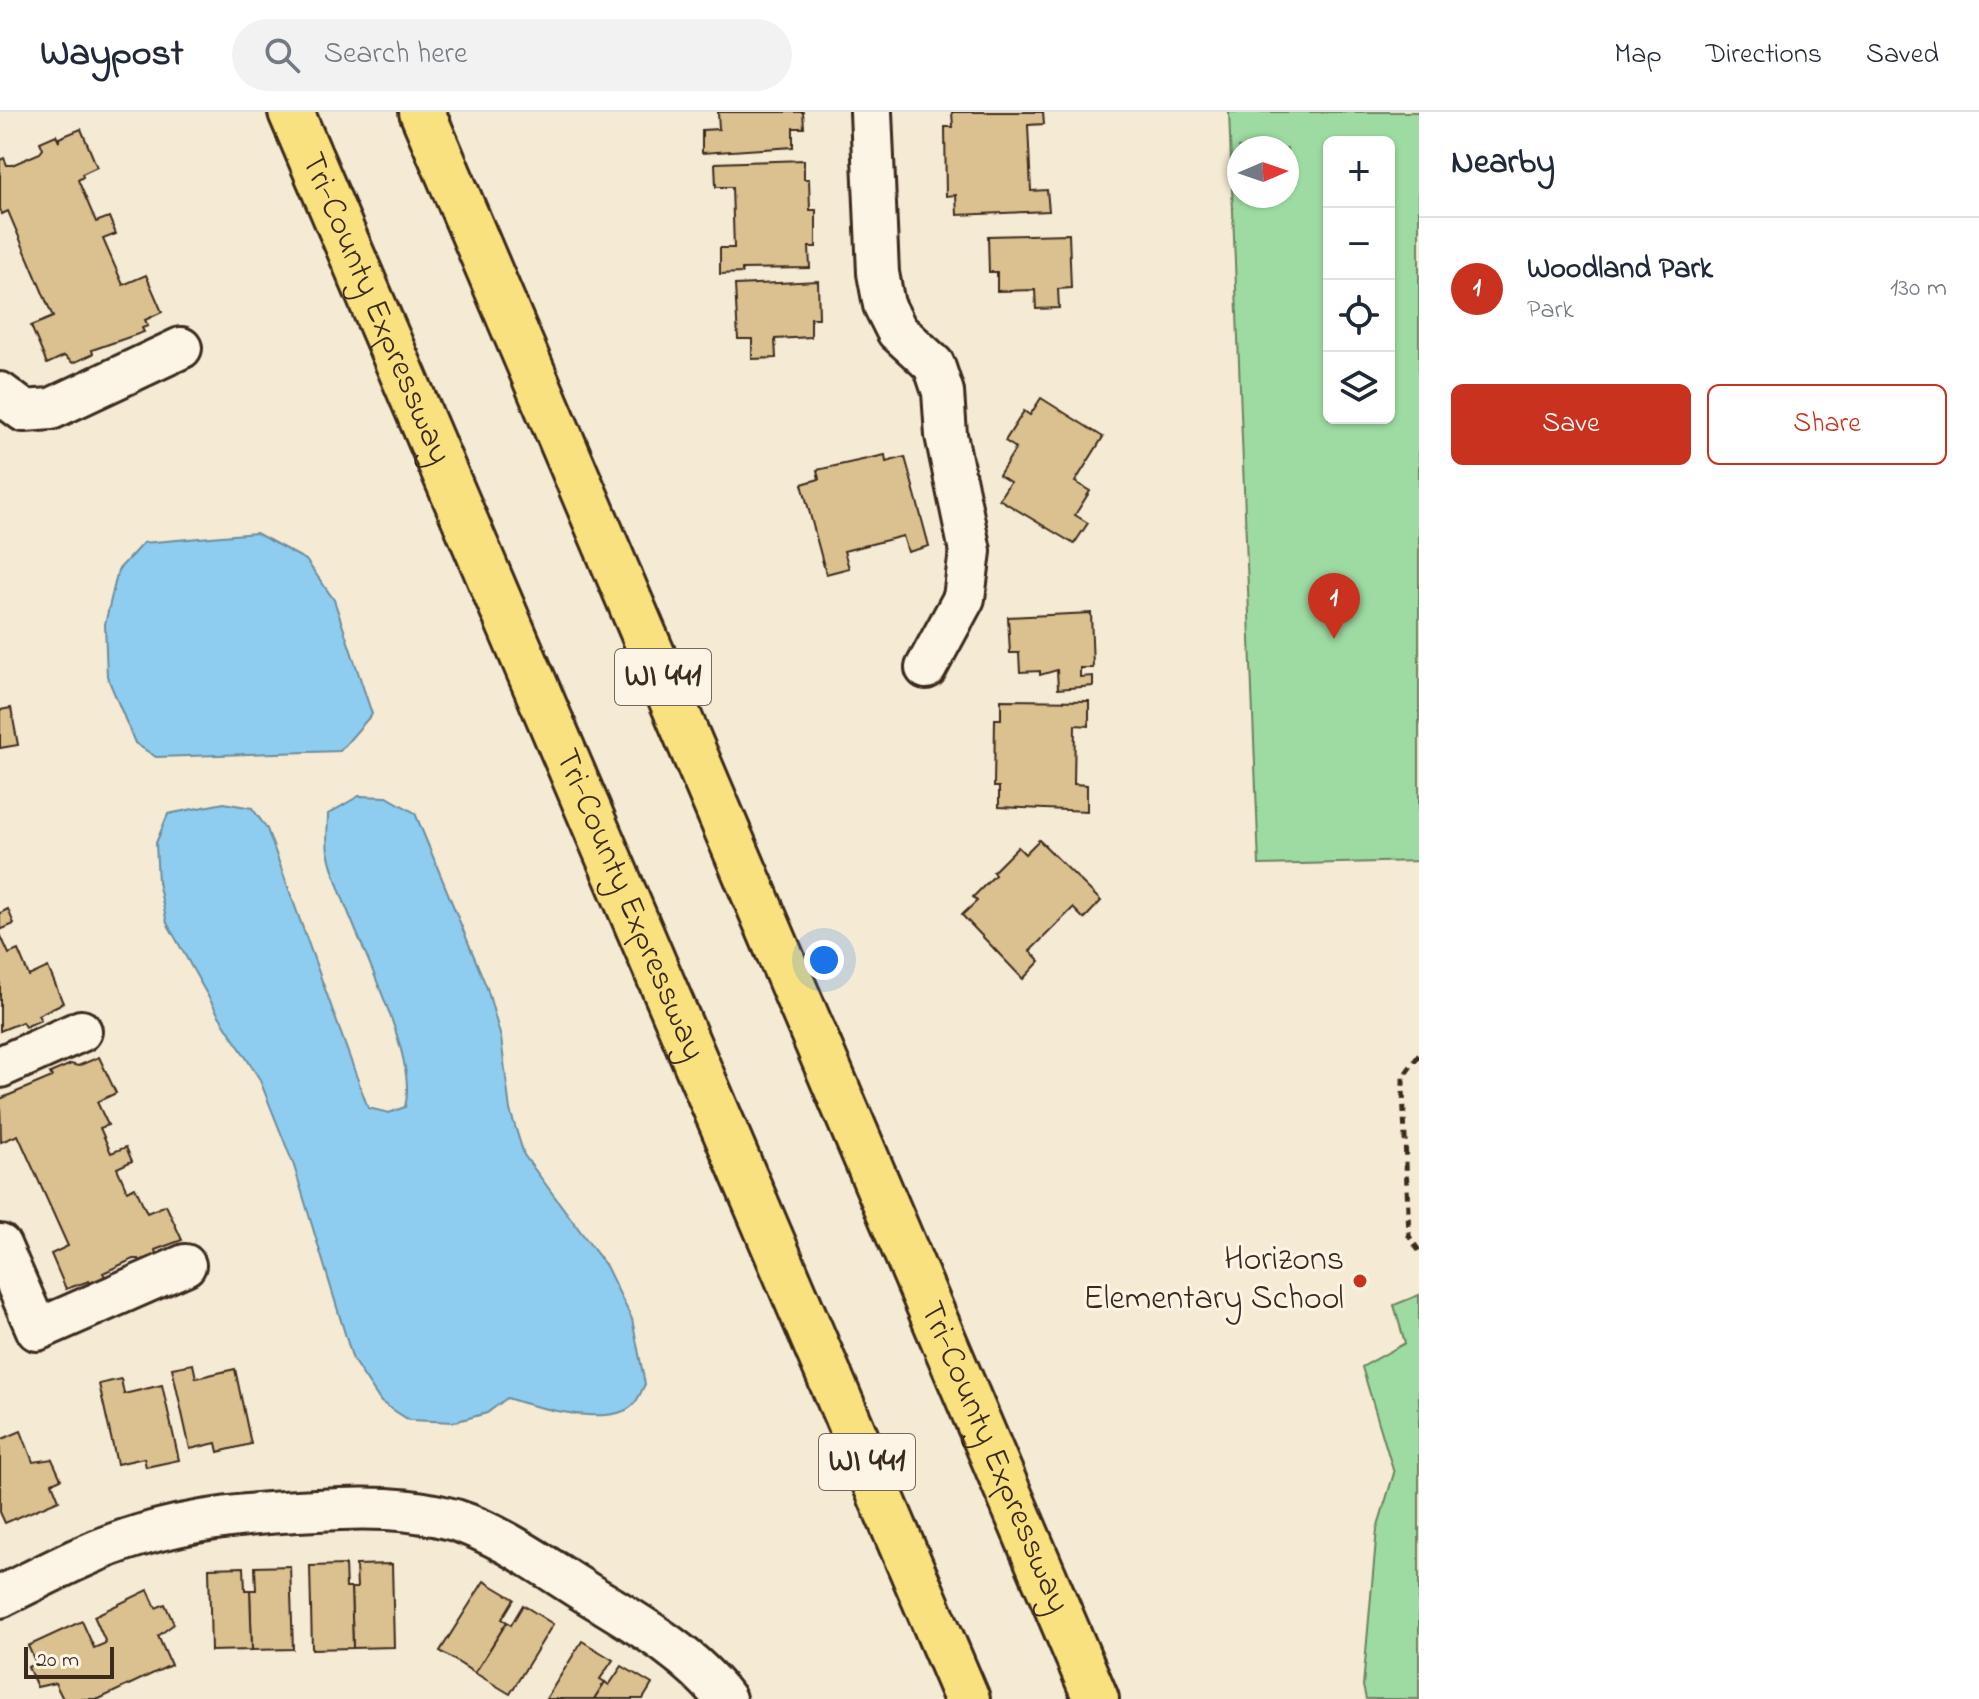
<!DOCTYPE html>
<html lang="en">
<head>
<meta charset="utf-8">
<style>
  :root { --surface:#fff; --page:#f2f2f3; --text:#1f2937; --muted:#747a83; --line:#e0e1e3; --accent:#c8321e }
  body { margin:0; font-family:"Indie Flower",sans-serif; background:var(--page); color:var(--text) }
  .controls { position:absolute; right:24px; top:24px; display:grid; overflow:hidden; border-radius:12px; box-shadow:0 2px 6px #0004 }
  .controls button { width:72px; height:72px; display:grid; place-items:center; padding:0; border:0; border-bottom:2px solid var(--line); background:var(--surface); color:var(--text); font:40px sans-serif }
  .compass { position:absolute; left:1227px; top:24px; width:72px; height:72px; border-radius:50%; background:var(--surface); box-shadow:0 2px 6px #0004; rotate:88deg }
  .scale { position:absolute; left:24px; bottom:20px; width:90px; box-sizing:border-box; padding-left:8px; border:4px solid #3b2a1e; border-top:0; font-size:22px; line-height:28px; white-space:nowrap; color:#3b2a1e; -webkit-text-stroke:6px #fcf5e5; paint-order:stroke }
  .you { position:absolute; left:824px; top:848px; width:28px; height:28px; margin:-20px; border:6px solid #fff; border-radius:50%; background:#1a73e8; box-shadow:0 0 0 12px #1a73e833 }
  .badge { display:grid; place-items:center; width:52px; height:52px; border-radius:50%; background:var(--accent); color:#fff; font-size:26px; font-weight:700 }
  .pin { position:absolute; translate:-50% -66px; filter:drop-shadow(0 2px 4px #0008) }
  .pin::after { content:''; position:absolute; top:42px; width:28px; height:24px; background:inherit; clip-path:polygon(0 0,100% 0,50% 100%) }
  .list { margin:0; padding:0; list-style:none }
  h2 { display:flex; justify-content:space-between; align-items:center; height:104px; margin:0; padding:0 32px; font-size:34px }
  h2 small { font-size:26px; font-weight:400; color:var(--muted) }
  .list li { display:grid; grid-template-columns:52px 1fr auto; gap:24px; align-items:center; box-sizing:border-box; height:144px; padding:0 32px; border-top:2px solid var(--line) }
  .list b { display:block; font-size:30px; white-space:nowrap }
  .list p { margin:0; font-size:26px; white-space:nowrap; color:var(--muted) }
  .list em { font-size:26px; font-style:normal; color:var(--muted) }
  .actions { display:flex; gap:16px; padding:24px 32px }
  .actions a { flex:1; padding:18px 0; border:2px solid var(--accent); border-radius:12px; text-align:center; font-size:28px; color:var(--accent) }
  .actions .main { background:var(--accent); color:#fff }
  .icon { flex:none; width:44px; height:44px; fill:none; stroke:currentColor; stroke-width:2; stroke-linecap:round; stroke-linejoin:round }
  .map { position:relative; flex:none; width:1419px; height:1587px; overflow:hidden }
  header { display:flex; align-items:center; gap:48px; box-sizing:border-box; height:112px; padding:0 40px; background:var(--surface); border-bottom:2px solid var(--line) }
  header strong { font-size:38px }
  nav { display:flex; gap:44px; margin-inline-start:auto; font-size:28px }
  .search { width:560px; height:72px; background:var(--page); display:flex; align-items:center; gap:20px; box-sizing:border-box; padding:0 28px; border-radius:44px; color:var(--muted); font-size:30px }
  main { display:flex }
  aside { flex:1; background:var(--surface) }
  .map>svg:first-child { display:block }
</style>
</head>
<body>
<header>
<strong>Waypost</strong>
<div class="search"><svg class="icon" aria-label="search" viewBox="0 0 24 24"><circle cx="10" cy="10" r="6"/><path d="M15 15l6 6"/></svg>Search here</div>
<nav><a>Map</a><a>Directions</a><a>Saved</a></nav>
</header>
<main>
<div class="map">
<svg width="1419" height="1587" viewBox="0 0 1419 1587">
  <rect width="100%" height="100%" fill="#f5ead4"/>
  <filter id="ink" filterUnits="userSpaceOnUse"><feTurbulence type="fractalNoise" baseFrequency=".0125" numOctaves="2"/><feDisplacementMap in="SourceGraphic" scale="16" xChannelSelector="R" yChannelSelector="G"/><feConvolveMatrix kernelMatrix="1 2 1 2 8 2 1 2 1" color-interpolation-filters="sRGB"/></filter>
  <g filter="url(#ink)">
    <g fill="#9edba3" stroke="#6c8260" stroke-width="2" fill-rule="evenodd">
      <path d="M1229 0H1419V749L1259 753ZM1329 30H1389V306H1329ZM1239 36H1287V84H1239Z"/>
      <path d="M1419 1183V1587H1366L1363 1574 1377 1417 1394 1361 1362 1255 1405 1231 1394 1193Z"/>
    </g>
    <g fill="#8ecdef" stroke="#6d8c9b" stroke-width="2">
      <path d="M256 421 306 448 334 488 372 602 340 639 156 645 135 631 107 564 105 512 118 458 143 431Z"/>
      <path d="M359 684 387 685 415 701 487 876 501 926 510 998 524 1043 606 1154 632 1207 645 1272C642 1278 638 1289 632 1294 608 1315 534 1295 507 1286L487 1301 454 1310 409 1308 381 1290 353 1248 294 1054 259 966 218 902 167 811 158 770 156 731 168 702 224 691 252 696 267 717 368 996 389 1001 405 995C421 936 341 806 328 739 326 728 328 714 328 702Z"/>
    </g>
    <g fill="#dbc090" stroke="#3b2a1e" stroke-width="2">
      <path d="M718 0H803L804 16H793V35L702 41V18L719 17Z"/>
      <path d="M952 0H1043L1044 12 1028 13 1031 79 1047 78 1049 99 957 103 956 83 946 84 945 15H953Z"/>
      <path d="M81 17 97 55 82 62 83 65 78 68 96 110 109 105 116 122 103 127 123 173 146 163 162 200 145 208 148 214 142 216 144 220 92 238 93 242 73 251 64 244 47 252 31 214 53 205 8 99 2 102 0 97V48L4 46 7 53H12L40 41 43 37 40 30 56 23 59 30V26Z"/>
      <path d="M804 48V67H809L810 98H816V135H809L810 156 742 157V161L720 162V136H734L732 75H716L715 51Z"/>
      <path d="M1069 122 1071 176 1058 177 1059 196 1036 197 1035 178 997 179V160H989L988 124Z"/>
      <path d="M818 169 819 206H811V225L775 227 776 246 752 247V227H738L735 173Z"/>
      <path d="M1041 286 1103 325 1075 370 1090 379 1075 403 1088 411 1074 432 999 387 1010 370 999 363 1016 336 1005 329 1024 299 1030 303Z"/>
      <path d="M885 343 886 350 905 345 929 434 908 440 903 424 844 439 849 456 826 462 802 372 819 367 817 358Z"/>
      <path d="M1091 501 1093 556H1080V565L1093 564V574L1058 577 1057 558 1040 563V559L1020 560 1019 541H1010L1008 505Z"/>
      <path d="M1001 588 1089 589V614L1075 613 1074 672 1087 673V699L999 695V675H994L995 607H1001Z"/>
      <path d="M11 596 18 633 0 636V598Z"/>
      <path d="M1039 728 1101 789 1084 807 1073 796 1030 839 1040 849 1023 867 962 803 977 789 973 785 995 763 993 760 1018 735 1025 742Z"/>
      <path d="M8 797 14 812 0 818V801Z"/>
      <path d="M0 822 9 842 18 838 29 864 48 855 63 891 38 903 41 908 25 915 22 910 0 919Z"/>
      <path d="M99 945 116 981 97 990 108 1013 100 1016 111 1041 126 1035 132 1049 117 1056 127 1079 135 1075 147 1101 166 1093 182 1128 155 1138 157 1146 141 1152 139 1147H133L103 1161 107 1168 91 1175 89 1169 66 1177 51 1142 68 1134 18 1023 1 1030 0 987 52 965 50 961 71 952 78 954Z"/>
      <path d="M193 1252 196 1266 235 1257 251 1332 218 1340 216 1331 190 1337 172 1256Z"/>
      <path d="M121 1267 124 1282 162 1273 179 1348 146 1355 144 1346 117 1352 99 1272Z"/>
      <path d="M21 1319 33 1350 52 1347 61 1367 52 1371 59 1388 5 1411 0 1400V1328Z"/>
      <path d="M392 1452 394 1535 353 1536 351 1476H357L356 1453Z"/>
      <path d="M345 1453 346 1476H351L353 1536 312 1537 310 1454Z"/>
      <path d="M290 1454 293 1537 252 1538 250 1478H256L255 1455Z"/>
      <path d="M244 1455 245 1478H250L252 1538 211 1539 209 1456Z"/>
      <path d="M484 1469 514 1487 502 1507 507 1510 475 1561 440 1539Z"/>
      <path d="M148 1478 156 1496 165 1492 174 1512 158 1524 171 1553 99 1587H63L55 1571 37 1575 28 1555 36 1551 28 1534 82 1509 94 1536 106 1531 94 1504Z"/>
      <path d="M523 1493 553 1512 510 1582 475 1561 507 1510 511 1513Z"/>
      <path d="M582 1529 613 1548 600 1567 605 1570 594 1587H546Z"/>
      <path d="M622 1554 652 1572 643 1587H594L605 1570 609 1573Z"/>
    </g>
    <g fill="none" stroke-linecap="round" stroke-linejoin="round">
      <g stroke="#3b2a1e" stroke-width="46">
        <g id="minor">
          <path d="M871 0 878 161 884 193 897 219 934 253 943 280 946 323 970 439 964 486 926 556"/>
          <path d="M0 281 24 299 51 297 181 236"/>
          <path d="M0 955 81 919"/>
          <path d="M0 1133 37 1218 185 1153"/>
          <path d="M0 1485C45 1463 90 1438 138 1424 197 1406 255 1401 317 1398 363 1395 410 1395 455 1408 502 1423 545 1455 587 1481 636 1511 690 1541 725 1587"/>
        </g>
      </g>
      <g stroke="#3b2a1e" stroke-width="50">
        <g id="highway">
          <path id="s1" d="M291 0 967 1587"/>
          <path id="s2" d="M422 0 1096 1587"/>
        </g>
      </g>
      <path stroke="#3b2a1e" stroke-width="5" stroke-dasharray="8 6" stroke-linecap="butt" d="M1419 943 1403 965V977L1409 1124 1419 1139"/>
      <use href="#minor" stroke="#fcf5e5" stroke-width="40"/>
      <use href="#highway" stroke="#fae180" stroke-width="44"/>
    </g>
  </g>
  <circle fill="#c8321e" stroke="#fcf5e5" stroke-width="3" cx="1360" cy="1169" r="8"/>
  <g text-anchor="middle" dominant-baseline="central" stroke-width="6" stroke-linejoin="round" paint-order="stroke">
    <g fill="#fcf5e5" stroke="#75675a" stroke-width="2">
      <rect x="615" y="537" width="96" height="56" rx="6"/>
      <rect x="819" y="1322" width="96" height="56" rx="6"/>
    </g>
    <g font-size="32" font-weight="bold" fill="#3b2a1e">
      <text x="663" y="565">WI 441</text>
      <text x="867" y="1350">WI 441</text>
    </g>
    <g font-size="34" fill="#3b2a1e" stroke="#fcf5e5">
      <text stroke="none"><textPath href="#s1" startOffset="214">Tri-County Expressway</textPath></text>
      <text stroke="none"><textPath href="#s1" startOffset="862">Tri-County Expressway</textPath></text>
      <text stroke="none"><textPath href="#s2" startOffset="1462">Tri-County Expressway</textPath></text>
    </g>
    <g font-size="34" fill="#3b2a1e" stroke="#fcf5e5" text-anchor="end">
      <text x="1344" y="1149">Horizons<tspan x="1344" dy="39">Elementary School</tspan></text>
    </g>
  </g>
</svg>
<div class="controls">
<button>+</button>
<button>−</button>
<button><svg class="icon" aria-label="locate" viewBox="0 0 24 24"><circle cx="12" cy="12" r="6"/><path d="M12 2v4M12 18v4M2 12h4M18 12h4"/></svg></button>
<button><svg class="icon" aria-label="layers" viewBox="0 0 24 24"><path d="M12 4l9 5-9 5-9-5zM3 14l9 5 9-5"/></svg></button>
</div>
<svg class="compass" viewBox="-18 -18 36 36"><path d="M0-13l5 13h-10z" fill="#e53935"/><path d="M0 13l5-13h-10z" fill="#747a83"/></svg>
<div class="scale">20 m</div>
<div class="you"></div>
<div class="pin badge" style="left:1334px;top:527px">1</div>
</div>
<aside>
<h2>Nearby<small></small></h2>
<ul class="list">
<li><span class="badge">1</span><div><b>Woodland Park</b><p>Park</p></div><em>130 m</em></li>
</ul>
<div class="actions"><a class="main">Save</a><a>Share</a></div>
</aside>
</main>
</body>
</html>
